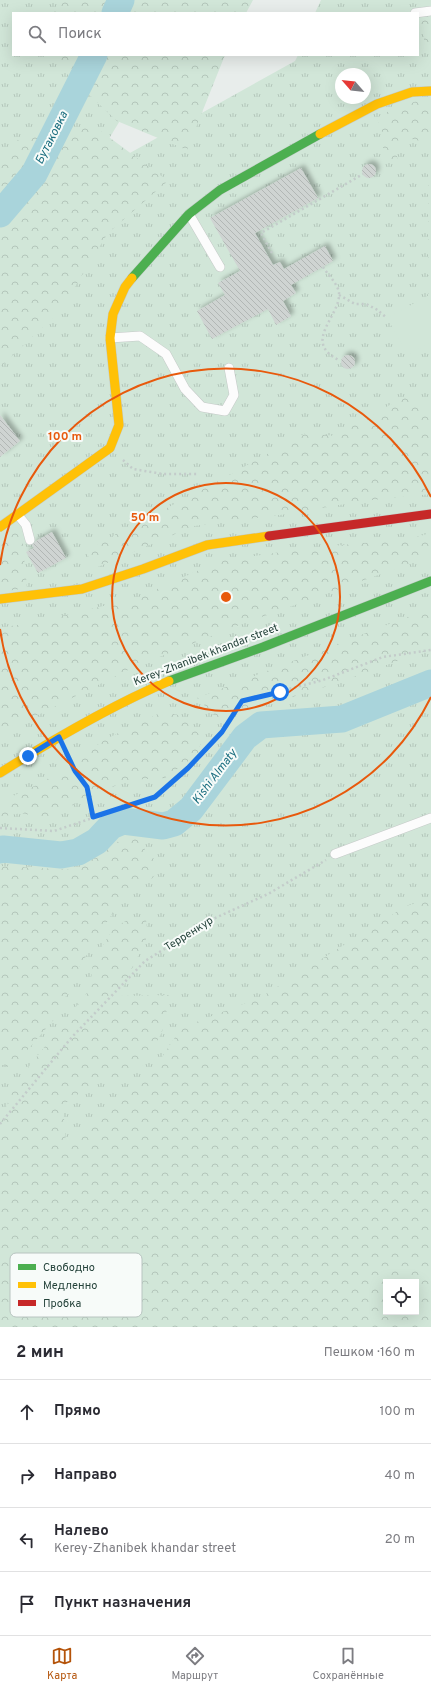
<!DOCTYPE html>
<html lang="ru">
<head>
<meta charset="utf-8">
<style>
  :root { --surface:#fff; --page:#f2f2f3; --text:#2b2b33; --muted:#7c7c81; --line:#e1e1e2; --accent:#b45309 }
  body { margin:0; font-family:Overpass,sans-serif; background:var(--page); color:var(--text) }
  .controls { position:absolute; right:12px; bottom:12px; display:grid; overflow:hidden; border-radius:0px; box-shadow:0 4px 16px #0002 }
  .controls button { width:36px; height:36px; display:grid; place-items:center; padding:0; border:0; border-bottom:1px solid var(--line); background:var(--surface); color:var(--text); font:20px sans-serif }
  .compass { position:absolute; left:335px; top:68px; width:36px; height:36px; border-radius:50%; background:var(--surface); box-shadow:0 4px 16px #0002; rotate:298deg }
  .stop { position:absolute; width:12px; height:12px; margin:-9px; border:3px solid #1a73e8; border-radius:50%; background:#fff }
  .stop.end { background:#1a73e8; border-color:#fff; box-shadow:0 1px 4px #0008 }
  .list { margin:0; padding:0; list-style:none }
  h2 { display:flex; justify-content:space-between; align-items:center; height:52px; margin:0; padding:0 16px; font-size:17px }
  h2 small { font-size:13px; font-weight:400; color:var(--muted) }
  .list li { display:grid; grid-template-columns:26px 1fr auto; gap:12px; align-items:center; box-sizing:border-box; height:64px; padding:0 16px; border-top:1px solid var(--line) }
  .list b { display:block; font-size:15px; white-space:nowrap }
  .list p { margin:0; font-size:13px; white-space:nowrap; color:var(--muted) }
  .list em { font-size:13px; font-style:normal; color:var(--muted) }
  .icon { flex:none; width:22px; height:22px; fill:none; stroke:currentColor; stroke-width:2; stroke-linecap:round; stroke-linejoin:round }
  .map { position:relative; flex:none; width:431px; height:1327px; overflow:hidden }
  .search { position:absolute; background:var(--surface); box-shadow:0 4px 16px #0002; left:12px; right:12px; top:12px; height:44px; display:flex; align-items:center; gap:10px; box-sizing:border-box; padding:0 14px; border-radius:0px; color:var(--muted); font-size:15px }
  .sheet { height:308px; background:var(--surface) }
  nav { display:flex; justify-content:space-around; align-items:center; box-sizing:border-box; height:56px; border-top:1px solid var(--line); background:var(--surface); font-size:11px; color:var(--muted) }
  nav a { display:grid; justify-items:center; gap:2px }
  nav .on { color:var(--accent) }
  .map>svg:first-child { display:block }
</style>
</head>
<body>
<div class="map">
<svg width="431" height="1327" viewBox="0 0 431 1327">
  <defs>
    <pattern id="grass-tufts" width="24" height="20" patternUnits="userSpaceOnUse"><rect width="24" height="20" fill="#d1e6d8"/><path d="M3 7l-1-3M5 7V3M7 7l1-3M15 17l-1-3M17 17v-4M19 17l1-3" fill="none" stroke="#b3c6ba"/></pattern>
    <pattern id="forest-crowns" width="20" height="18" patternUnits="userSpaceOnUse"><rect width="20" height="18" fill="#d1e6d8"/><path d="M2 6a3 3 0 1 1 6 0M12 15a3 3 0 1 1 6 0" fill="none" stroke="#b3c6ba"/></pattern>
    <pattern id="building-back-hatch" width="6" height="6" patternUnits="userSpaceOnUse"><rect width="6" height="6" fill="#cfd4d2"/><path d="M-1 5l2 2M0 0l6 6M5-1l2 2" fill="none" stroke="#b2b7b5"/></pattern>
    <filter id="shadow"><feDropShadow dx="3.5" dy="-3.5" stdDeviation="2" flood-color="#0004"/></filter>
  </defs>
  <rect width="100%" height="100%" fill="#e8edeb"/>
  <path fill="url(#grass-tufts)" fill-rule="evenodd" d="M0 0H194L186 13H13V55H160L85 178 295 61 298 55H418V13H315L321 0H431V1327H0ZM341 74H365V98H341ZM386 1282H416V1312H386Z"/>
  <g fill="url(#forest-crowns)" fill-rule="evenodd">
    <path d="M64 0H253L246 13H52Z"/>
    <path d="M431 16V46L428 52 424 49V33L418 31V20Z"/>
    <path d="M58 55H225L187 150 117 121 60 67Z"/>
    <path d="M422 99 431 105V144L412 139 394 141 399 167 384 160 382 132 377 118 387 112Z"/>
    <path d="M94 126 168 181 108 233 60 311 0 367V160L24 133Z"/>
    <path d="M428 173H431V294L428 296Z"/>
    <path d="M406 396 431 409V494L363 501 280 515 194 526 93 569 86 550 213 484 307 432 334 436Z"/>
    <path d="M16 528 22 535 27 588 0 592V538Z"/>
    <path d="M431 533V556L234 627 132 668 0 734V628L40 621 137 598 219 561 302 549 412 538Z"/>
    <path d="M431 608V649L331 685 219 720 197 698Z"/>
    <path d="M162 712 179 715 202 737 198 754 165 778 129 780 84 799 47 819 21 813 0 817V802L43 782 106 739Z"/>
    <path d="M129 834 141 836 145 850 161 866 151 880 128 888 80 966 56 1017 13 1067 0 1065V866L77 870Z"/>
    <path d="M431 899V1327H0V1115L4 1112 16 1083 90 989 93 961 113 929 127 920H146L148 935 119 996 170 995 162 1032 145 1063 121 1082 104 1076 63 1105 66 1144 125 1089 153 1071 181 1028 261 997 406 906ZM386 1282H416V1312H386Z"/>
  </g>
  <path fill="#d1e6d8" d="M431 294V342L408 355 387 318Z"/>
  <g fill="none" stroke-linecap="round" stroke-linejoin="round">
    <g stroke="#a9d4db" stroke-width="27">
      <path d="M115 13 121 0"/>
      <path d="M0 214 34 174 94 55"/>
      <path d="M0 850 3 849 61 855 78 852 97 841 111 826 123 821 163 826 174 823 191 809 245 737 261 725 342 719 431 683"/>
    </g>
  </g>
  <g fill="url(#building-back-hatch)" filter="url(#shadow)">
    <circle cx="369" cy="171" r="7"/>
    <path d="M301 168 318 198 255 233 273 265 280 262 284 269 325 246 333 261 291 285 296 293 283 301 291 316 276 325 268 309 212 339 197 311 225 295 218 283 240 271 210 218Z"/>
    <circle cx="348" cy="362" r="7"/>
    <path d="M0 415 20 441 0 457Z"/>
    <path d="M52 532 66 558 38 573 26 552 34 548 32 545 36 541Z"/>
  </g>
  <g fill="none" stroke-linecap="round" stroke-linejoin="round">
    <g stroke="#c5cac8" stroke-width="10">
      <g id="lane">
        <path d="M415 13 431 11"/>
        <path d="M189 214 220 267"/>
        <path d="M110 338 140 336 166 354 185 389 202 407 225 411 234 395 229 368"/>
        <path d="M18 515 26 525 30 540"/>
        <path d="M335 854 431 818"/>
      </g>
    </g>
    <g stroke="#c3cbc8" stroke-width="10">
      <g id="fast">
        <path d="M132 278 189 214 220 190 320 134"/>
        <path d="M169 681 263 647 431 581"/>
      </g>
    </g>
    <g stroke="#c3cbc8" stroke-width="10">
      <g id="slow">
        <path d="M320 134 377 104 412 92 431 91"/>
        <path d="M0 527 110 448 119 425 110 338 113 314 125 287 132 278"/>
        <path d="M0 599 82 589 143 569 207 545 269 536"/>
        <path d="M0 773C54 739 110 706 169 681"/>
      </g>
    </g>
    <g stroke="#c3cbc8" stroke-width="10">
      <path id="jam" d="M269 536 431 514"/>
    </g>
    <g stroke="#c3ccca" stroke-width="2.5" stroke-dasharray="2 3" stroke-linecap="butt">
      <path d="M272 253 261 233 363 174"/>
      <path d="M323 267C328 275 338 284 339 293 341 316 301 342 339 360"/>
      <path d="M339 295 355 304H366L376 309 387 318"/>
      <path d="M123 460 133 469 163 474H198"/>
      <path d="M67 754 75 771 87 787 93 817"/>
      <path d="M0 828 54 831 155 797 188 768 222 732 242 701 323 680 383 657 431 650"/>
      <path d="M0 1124 72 1037 145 961 213 919 268 894 326 860"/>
    </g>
    <use href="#lane" stroke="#fcfcfc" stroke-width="9"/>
    <use href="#fast" stroke="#4caf50" stroke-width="9"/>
    <use href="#slow" stroke="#ffc107" stroke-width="9"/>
    <use href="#jam" stroke="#c62828" stroke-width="9"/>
  </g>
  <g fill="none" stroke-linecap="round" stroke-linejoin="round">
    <path stroke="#1a73e8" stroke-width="5" d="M28 756 59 737 75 771 87 787 93 817 155 797 188 768 222 732 242 701 280 692"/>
  </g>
  <g fill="none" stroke="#e8590c" stroke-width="2">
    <circle cx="226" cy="597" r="114"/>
    <path d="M431 697A228 228 0 0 1 0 629M0 565A228 228 0 0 1 431 497"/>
  </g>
  <g text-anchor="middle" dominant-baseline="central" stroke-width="4" stroke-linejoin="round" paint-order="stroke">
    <g font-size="11" fill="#24423a" stroke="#f7fbf9">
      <text transform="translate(206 655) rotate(-21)">Kerey-Zhanibek khandar street</text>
      <text transform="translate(189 934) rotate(-32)">Терренкур</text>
    </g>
    <g font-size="12" font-style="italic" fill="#1c6f80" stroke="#f7fbf9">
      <text transform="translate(52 138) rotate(-63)">Бутаковка</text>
      <text transform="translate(215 777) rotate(-53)">Kіshі Almaty</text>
    </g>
  </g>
  <rect x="10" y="1253" width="132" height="64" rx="6" fill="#f7fbf9" stroke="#b8c4c0" stroke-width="1"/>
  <rect x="18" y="1264" width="18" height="6" fill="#4caf50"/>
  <rect x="18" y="1282" width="18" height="6" fill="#ffc107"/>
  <rect x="18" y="1300" width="18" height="6" fill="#c62828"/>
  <g font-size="11" fill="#24423a">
    <text x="43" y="1271">Свободно</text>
    <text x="43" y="1289">Медленно</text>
    <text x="43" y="1307">Пробка</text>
  </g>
  <circle cx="226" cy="597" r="6" fill="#e8590c" stroke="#f7fbf9" stroke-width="2"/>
  <g font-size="12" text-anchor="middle" font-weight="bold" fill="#e8590c" stroke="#f7fbf9" stroke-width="4" stroke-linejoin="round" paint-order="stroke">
    <text x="65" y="440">100 m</text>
    <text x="145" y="521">50 m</text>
  </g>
</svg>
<div class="controls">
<button><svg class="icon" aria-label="locate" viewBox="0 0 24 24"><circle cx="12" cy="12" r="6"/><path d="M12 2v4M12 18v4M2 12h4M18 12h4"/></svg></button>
</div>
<svg class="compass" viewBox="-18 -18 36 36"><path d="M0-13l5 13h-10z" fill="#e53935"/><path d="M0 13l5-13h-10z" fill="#7c7c81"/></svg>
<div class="stop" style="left:280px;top:692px"></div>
<div class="stop end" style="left:28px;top:756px"></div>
<div class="search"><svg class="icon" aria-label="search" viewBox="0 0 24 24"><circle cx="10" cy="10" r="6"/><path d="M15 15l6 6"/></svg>Поиск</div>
</div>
<section class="sheet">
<h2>2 мин<small>Пешком · 160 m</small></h2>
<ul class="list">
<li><svg class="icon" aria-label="ahead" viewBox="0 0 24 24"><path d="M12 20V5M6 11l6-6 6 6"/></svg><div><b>Прямо</b></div><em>100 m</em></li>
<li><svg class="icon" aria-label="right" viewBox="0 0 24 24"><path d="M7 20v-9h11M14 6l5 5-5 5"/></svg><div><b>Направо</b></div><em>40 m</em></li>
<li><svg class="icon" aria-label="left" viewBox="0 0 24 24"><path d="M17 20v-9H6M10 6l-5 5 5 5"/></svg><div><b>Налево</b><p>Kerey-Zhanibek khandar street</p></div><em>20 m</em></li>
<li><svg class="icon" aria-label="arrive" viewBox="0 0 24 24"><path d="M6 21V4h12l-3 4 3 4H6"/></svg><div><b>Пункт назначения</b></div></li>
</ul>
</section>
<nav>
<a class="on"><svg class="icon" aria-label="map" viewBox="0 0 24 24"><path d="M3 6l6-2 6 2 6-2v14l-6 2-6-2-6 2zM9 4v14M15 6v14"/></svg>Карта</a>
<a><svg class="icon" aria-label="directions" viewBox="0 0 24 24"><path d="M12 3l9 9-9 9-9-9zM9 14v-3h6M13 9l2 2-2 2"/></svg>Маршрут</a>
<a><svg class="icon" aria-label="saved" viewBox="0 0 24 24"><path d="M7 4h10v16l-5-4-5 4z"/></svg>Сохранённые</a>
</nav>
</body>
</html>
